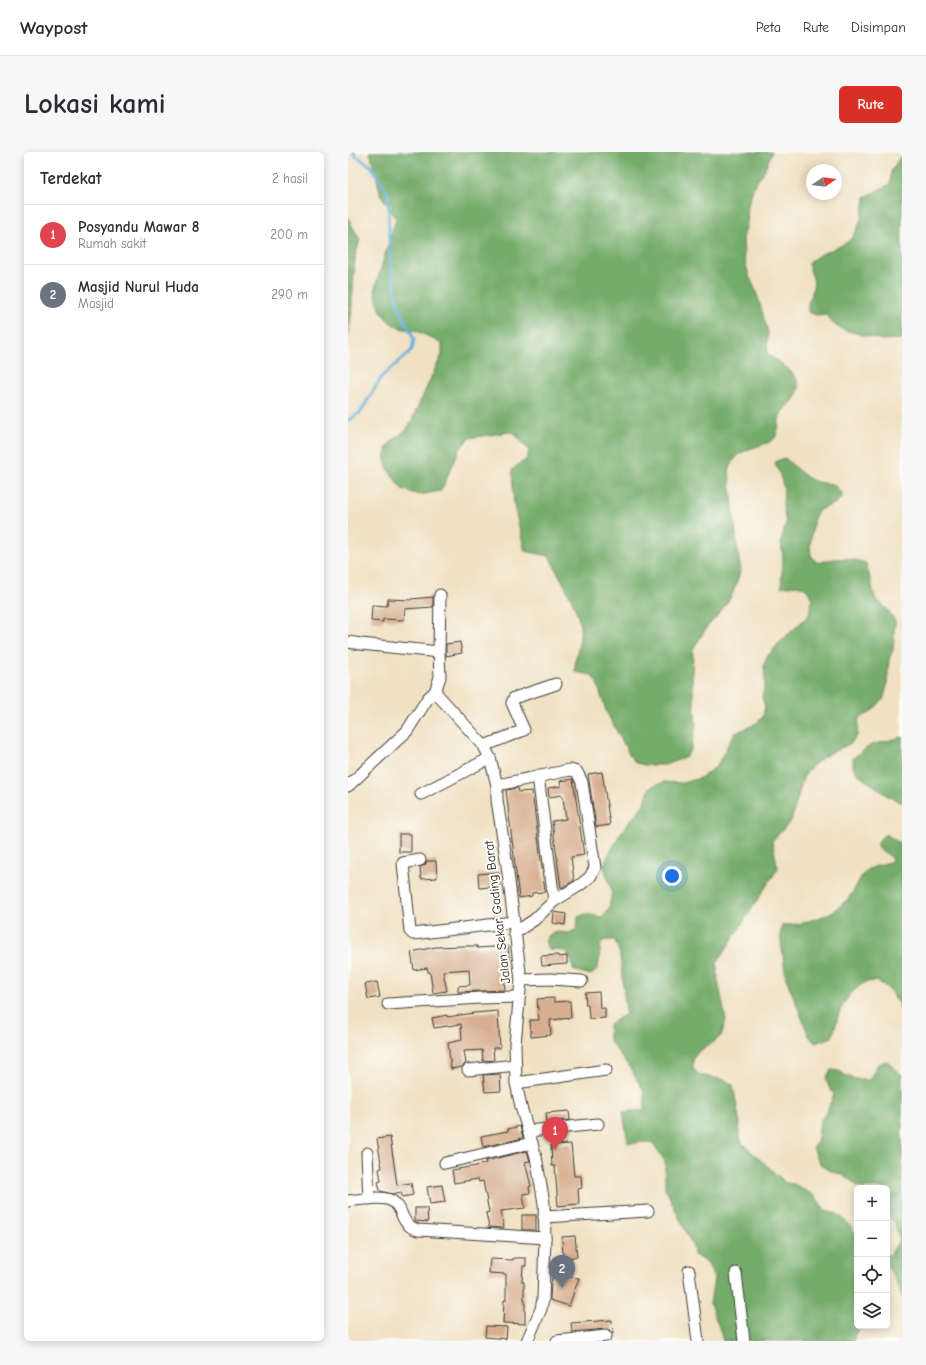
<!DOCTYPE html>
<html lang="id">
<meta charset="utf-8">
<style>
body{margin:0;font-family:"Comic Neue",sans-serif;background:#f7f7f7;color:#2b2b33}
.controls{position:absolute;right:12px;bottom:12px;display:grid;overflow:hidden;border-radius:6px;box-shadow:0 2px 10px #0003}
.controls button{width:36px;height:36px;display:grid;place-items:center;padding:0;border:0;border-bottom:1px solid #e1e1e2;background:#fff;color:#2b2b33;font:20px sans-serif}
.compass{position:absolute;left:458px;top:12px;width:36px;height:36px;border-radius:50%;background:#fff;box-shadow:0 2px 10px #0003;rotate:77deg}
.you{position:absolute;left:324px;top:724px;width:14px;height:14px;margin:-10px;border:3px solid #fff;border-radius:50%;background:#1a73e8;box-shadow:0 0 0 6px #1a73e833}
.badge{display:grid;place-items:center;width:26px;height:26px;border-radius:50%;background:#d93025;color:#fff;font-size:13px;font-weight:700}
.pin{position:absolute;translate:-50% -33px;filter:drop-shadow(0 1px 2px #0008)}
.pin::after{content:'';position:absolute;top:21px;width:14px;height:12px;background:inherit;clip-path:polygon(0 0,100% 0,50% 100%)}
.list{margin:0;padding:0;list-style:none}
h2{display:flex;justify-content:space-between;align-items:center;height:52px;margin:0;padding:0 16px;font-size:17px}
h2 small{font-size:13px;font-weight:400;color:#7c7c81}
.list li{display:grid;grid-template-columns:26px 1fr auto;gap:12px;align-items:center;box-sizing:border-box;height:60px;padding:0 16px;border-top:1px solid #e1e1e2}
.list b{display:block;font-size:15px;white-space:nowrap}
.list p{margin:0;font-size:13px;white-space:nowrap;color:#7c7c81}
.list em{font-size:13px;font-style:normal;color:#7c7c81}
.icon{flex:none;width:22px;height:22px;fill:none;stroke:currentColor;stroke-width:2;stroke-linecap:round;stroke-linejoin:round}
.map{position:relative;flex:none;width:554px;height:1189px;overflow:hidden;border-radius:6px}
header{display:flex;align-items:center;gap:24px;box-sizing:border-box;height:56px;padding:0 20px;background:#fff;border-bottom:1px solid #e1e1e2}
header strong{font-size:19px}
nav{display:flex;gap:22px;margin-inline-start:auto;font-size:14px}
.intro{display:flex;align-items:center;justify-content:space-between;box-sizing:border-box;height:96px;padding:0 24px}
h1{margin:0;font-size:28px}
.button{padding:10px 18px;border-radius:6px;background:#d93025;color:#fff;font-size:14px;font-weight:700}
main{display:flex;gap:24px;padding:0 24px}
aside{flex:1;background:#fff;border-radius:6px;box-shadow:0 2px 10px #0003}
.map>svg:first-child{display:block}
</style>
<header>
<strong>Waypost</strong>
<nav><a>Peta</a><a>Rute</a><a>Disimpan</a></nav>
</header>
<div class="intro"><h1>Lokasi kami</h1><a class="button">Rute</a></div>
<main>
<aside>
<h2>Terdekat<small>2 hasil</small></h2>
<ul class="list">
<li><span class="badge" style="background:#e0444e">1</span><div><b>Posyandu Mawar 8</b><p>Rumah sakit</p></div><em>200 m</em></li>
<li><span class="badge" style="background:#6b7280">2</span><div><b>Masjid Nurul Huda</b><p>Masjid</p></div><em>290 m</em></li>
</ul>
</aside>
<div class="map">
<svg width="554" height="1189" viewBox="0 0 554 1189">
<rect width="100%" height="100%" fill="#fdfcf7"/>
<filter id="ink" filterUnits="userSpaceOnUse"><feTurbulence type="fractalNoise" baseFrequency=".025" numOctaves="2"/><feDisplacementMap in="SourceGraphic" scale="8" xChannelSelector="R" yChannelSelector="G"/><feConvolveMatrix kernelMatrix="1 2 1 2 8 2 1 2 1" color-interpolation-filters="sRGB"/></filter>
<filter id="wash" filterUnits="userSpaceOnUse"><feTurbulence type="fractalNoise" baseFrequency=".012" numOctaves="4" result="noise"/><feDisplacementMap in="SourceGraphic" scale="16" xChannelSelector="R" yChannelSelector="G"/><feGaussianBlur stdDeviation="0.9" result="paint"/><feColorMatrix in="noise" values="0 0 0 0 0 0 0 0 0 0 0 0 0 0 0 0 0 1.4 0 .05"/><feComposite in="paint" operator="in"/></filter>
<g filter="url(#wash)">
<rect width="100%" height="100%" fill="#f0e1c3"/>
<g fill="#74ac6a" stroke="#486443">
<path d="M22,0H424L416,19L406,34L400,53L399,71L395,87L396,105L401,124L408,139L420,180L419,202C433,212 460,225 447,246C443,252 436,256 433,262C429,269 432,279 427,286C425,288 420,291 416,292C399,298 384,301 381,321L391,408L393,418L384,443L372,461L359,475L345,497L344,525L348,572L343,597L338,605L317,613H297L288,611L282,604L258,559L249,531L244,523L227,520C226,508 231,496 232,484C235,460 211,425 201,404L177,399L166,354L164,318L171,312L178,308L181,299L167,282H171L161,280L121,286L111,298L93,339L71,343L62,340L54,337L40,317L37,308L38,297L43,290L58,278L63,270L87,217L94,203V192C86,188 77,182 69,179C63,177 56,178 50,175C35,169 28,152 27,136L48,67L33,43Z"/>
<path d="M554,2V187L534,188L496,178L488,174L478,162L468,163L460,160V151L464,142L466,129L460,112C470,101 483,99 496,92C510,86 516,59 517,45L542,32L543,20Z"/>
<path d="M0,66L12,88L7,105L3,166L0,186Z"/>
<path d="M437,306C445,313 454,323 464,328C479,335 484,325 495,344L488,351L471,358L466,366L462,393L463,403L469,411C490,405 497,405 518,411L527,446L540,458L547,469L545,498L541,507L539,534L535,548L522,561L511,566L509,584L503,591L475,605L461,617L455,626L443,669L424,689L430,716L369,811L370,829L378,868L373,884L366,890L351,899L345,907V916L351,923L377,928L385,933L392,972L391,982L394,991L438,1031L446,1032L467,1044L477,1058C493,1060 499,1071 509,1083V1174H513L506,1184V1189H375L372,1178L362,1152L366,1125L359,1110L346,1103L345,1095L317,1036V1009L304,990L280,991L275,960L296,958L297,949L295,938L282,916L261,888V872L278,862L272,803L267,788H257L253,790L250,817L243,823L225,818L223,807L217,799L201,798L198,788L200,784L209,780L221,781L229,777L230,765L237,762L254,765L261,757L264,739L255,713L272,682L296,652L302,635L316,630L334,631L352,626L368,615L386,582L409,571L415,564L417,555L414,545L417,532L416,513L419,505L431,491L461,463L464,445C455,430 449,433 433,435L435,406L433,389L438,371L435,354L436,337L431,320L427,312L428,309Z"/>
<path d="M554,585V651L540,644L511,623L505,615V606L523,593Z"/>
<path d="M538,682L554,693V859C549,850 543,837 534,832C517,821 498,845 492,859C489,867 487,877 484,885L467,891L461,884L438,826L432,782L434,773L452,772L484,761L500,747L505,740L514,723L520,717L544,709L542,704L530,696C529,689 532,686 538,682Z"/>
<path d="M539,909L554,923V1146L552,1137L539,1113V1102L542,1104L551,1087L547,1071L539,1063V1036H512L497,1024L480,1018L473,1013L465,996L470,987L472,969L478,961L486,943L481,935L478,926L483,918L492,919C500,927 510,928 521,928L530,912Z"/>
</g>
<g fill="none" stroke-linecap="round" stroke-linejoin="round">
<path stroke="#66b1df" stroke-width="3" d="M0,268L12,261L33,226L64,198L66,187L50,154L44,120L41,87L40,41L23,14L8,4L5,0"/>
</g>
<g id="blocks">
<g fill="#d7af90">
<path d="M85,445V455L57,457L56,468L35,467V470L23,469L24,453L39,454L40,447L63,448V447Z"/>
<path d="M112,490L114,501L98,504V492Z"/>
<path d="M254,620L262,673L248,675L240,622Z"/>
<path d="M225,627L236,703L223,705L226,729L213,736L204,669L218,667L215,646L214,643L201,645L200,636L213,634L212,629Z"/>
<path d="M170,636L171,640L184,639L197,740L184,741V744L171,746L158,638Z"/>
<rect x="51" y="682" width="12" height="18"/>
<path d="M79,709H88L89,726L73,727L72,715L77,713Z"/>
<path d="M151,720L152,734L131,736L130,722Z"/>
<path d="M206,760L218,762L217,773L205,771Z"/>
<path d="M114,794H129V796L160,794L161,808H159L160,825H156L157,838L110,840V834L122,833L121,817L95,819L99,839L85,841L82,820H80L79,816L66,818L63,800L88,795Z"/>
<path d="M210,803V805L219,804V812L194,814L193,804Z"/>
<path d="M29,830L32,845L20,847L17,832Z"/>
<path d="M251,840L252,856H257V866L241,867L240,853H238L237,841Z"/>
<path d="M206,846V850L222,849L223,866L202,868L203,883L183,885L182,868H191L189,847Z"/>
<path d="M150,859L152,896H145L146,908L135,909L134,898L116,899L118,911L114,915L103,917L100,891L114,888L113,872L86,876L84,866L99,863V865L126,861Z"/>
<path d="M152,922L153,939L137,940L135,923Z"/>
<path d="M221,959L222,968L199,970L198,961Z"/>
<path d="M172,974L175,986L135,995L133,984L160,979V977Z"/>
<path d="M42,985L49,1033L63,1031L65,1043L54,1045L53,1040L45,1042L32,1039L30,1030L33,1029L31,1017L34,1016L29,987Z"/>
<path d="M223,992L226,1024H233L234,1036L230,1037L231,1052L210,1054L207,1014H204L203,993Z"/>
<path d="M179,999L182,1009L177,1010L183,1034L181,1035L182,1041L175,1042L177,1056L153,1059L156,1076L141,1075L138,1061L141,1060L135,1029L131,1030L130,1027L106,1031L104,1018L128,1014L138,1011L137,1009Z"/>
<path d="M94,1033L97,1050L82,1052L79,1035Z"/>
<path d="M67,1056H79L80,1070L67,1069Z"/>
<rect x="174" y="1063" width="14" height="15"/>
<path d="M227,1084L229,1105L215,1106L214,1085Z"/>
<path d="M165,1106H178V1114H175L174,1130H176V1148H177V1172L155,1171L156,1148H158V1122L141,1121L142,1107L165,1108Z"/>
<path d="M205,1123L231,1126L221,1154L202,1148L203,1131Z"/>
<path d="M264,1168L265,1182L261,1178L258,1177L224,1180L223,1171Z"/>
<path d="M138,1174L159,1175L158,1187L137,1185Z"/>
</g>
</g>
</g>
<g filter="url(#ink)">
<use href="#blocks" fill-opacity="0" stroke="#3c3a35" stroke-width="1"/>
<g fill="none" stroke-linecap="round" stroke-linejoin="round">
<defs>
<g id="minor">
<path d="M0,490L13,492L91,500L92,525L87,540"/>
<path d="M91,500L92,443"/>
<path d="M136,594L176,578L164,551L166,546L208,532"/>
<path d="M190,624L206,749"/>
<path d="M149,633L222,618L229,620L234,630L247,716L242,725L232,733L206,749L186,768L166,781"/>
<path d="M0,634L59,579L80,546L87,540L136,594L142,606L149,633V648L159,713L173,828L167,892L168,931L173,955L188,1005L196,1051L197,1086L195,1147L193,1157L179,1189"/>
<path d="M73,642L142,606"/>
<path d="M72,708L55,711L62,779L65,782L165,770"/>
<path d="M173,828L202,827L234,829"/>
<path d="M40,852L132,846L171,845"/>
<path d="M120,918L168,913"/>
<path d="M168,931L258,918"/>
<path d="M180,979L250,972"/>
<path d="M19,1001L21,1047"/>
<path d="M97,1011L184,991"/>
<path d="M0,1049C10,1048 35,1043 44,1049C57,1056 50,1072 70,1078L197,1086"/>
<path d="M196,1065L300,1059"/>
<path d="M341,1119L350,1189"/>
<path d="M388,1121L396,1189"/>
<path d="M209,1189L258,1184"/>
</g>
</defs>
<use href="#minor" stroke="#3c3a35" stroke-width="13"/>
<use href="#minor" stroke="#fff" stroke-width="11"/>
</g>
</g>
<g text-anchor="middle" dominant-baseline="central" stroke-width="4" stroke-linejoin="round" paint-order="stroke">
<g font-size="13" fill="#1c1c1c" stroke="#fdfcf7">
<text transform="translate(149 760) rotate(-97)">Jalan Sekar Gading Barat</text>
</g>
</g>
</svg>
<div class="controls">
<button>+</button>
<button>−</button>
<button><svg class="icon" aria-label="locate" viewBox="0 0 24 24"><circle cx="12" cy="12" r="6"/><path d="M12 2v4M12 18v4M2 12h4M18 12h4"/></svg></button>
<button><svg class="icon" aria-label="layers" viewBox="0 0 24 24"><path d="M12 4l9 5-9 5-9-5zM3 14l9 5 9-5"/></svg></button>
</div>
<svg class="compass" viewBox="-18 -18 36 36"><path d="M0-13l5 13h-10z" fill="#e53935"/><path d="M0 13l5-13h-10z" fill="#7c7c81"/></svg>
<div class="you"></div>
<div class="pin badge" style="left:207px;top:998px;background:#e0444e">1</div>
<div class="pin badge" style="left:214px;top:1136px;background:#6b7280">2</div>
</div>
</main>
